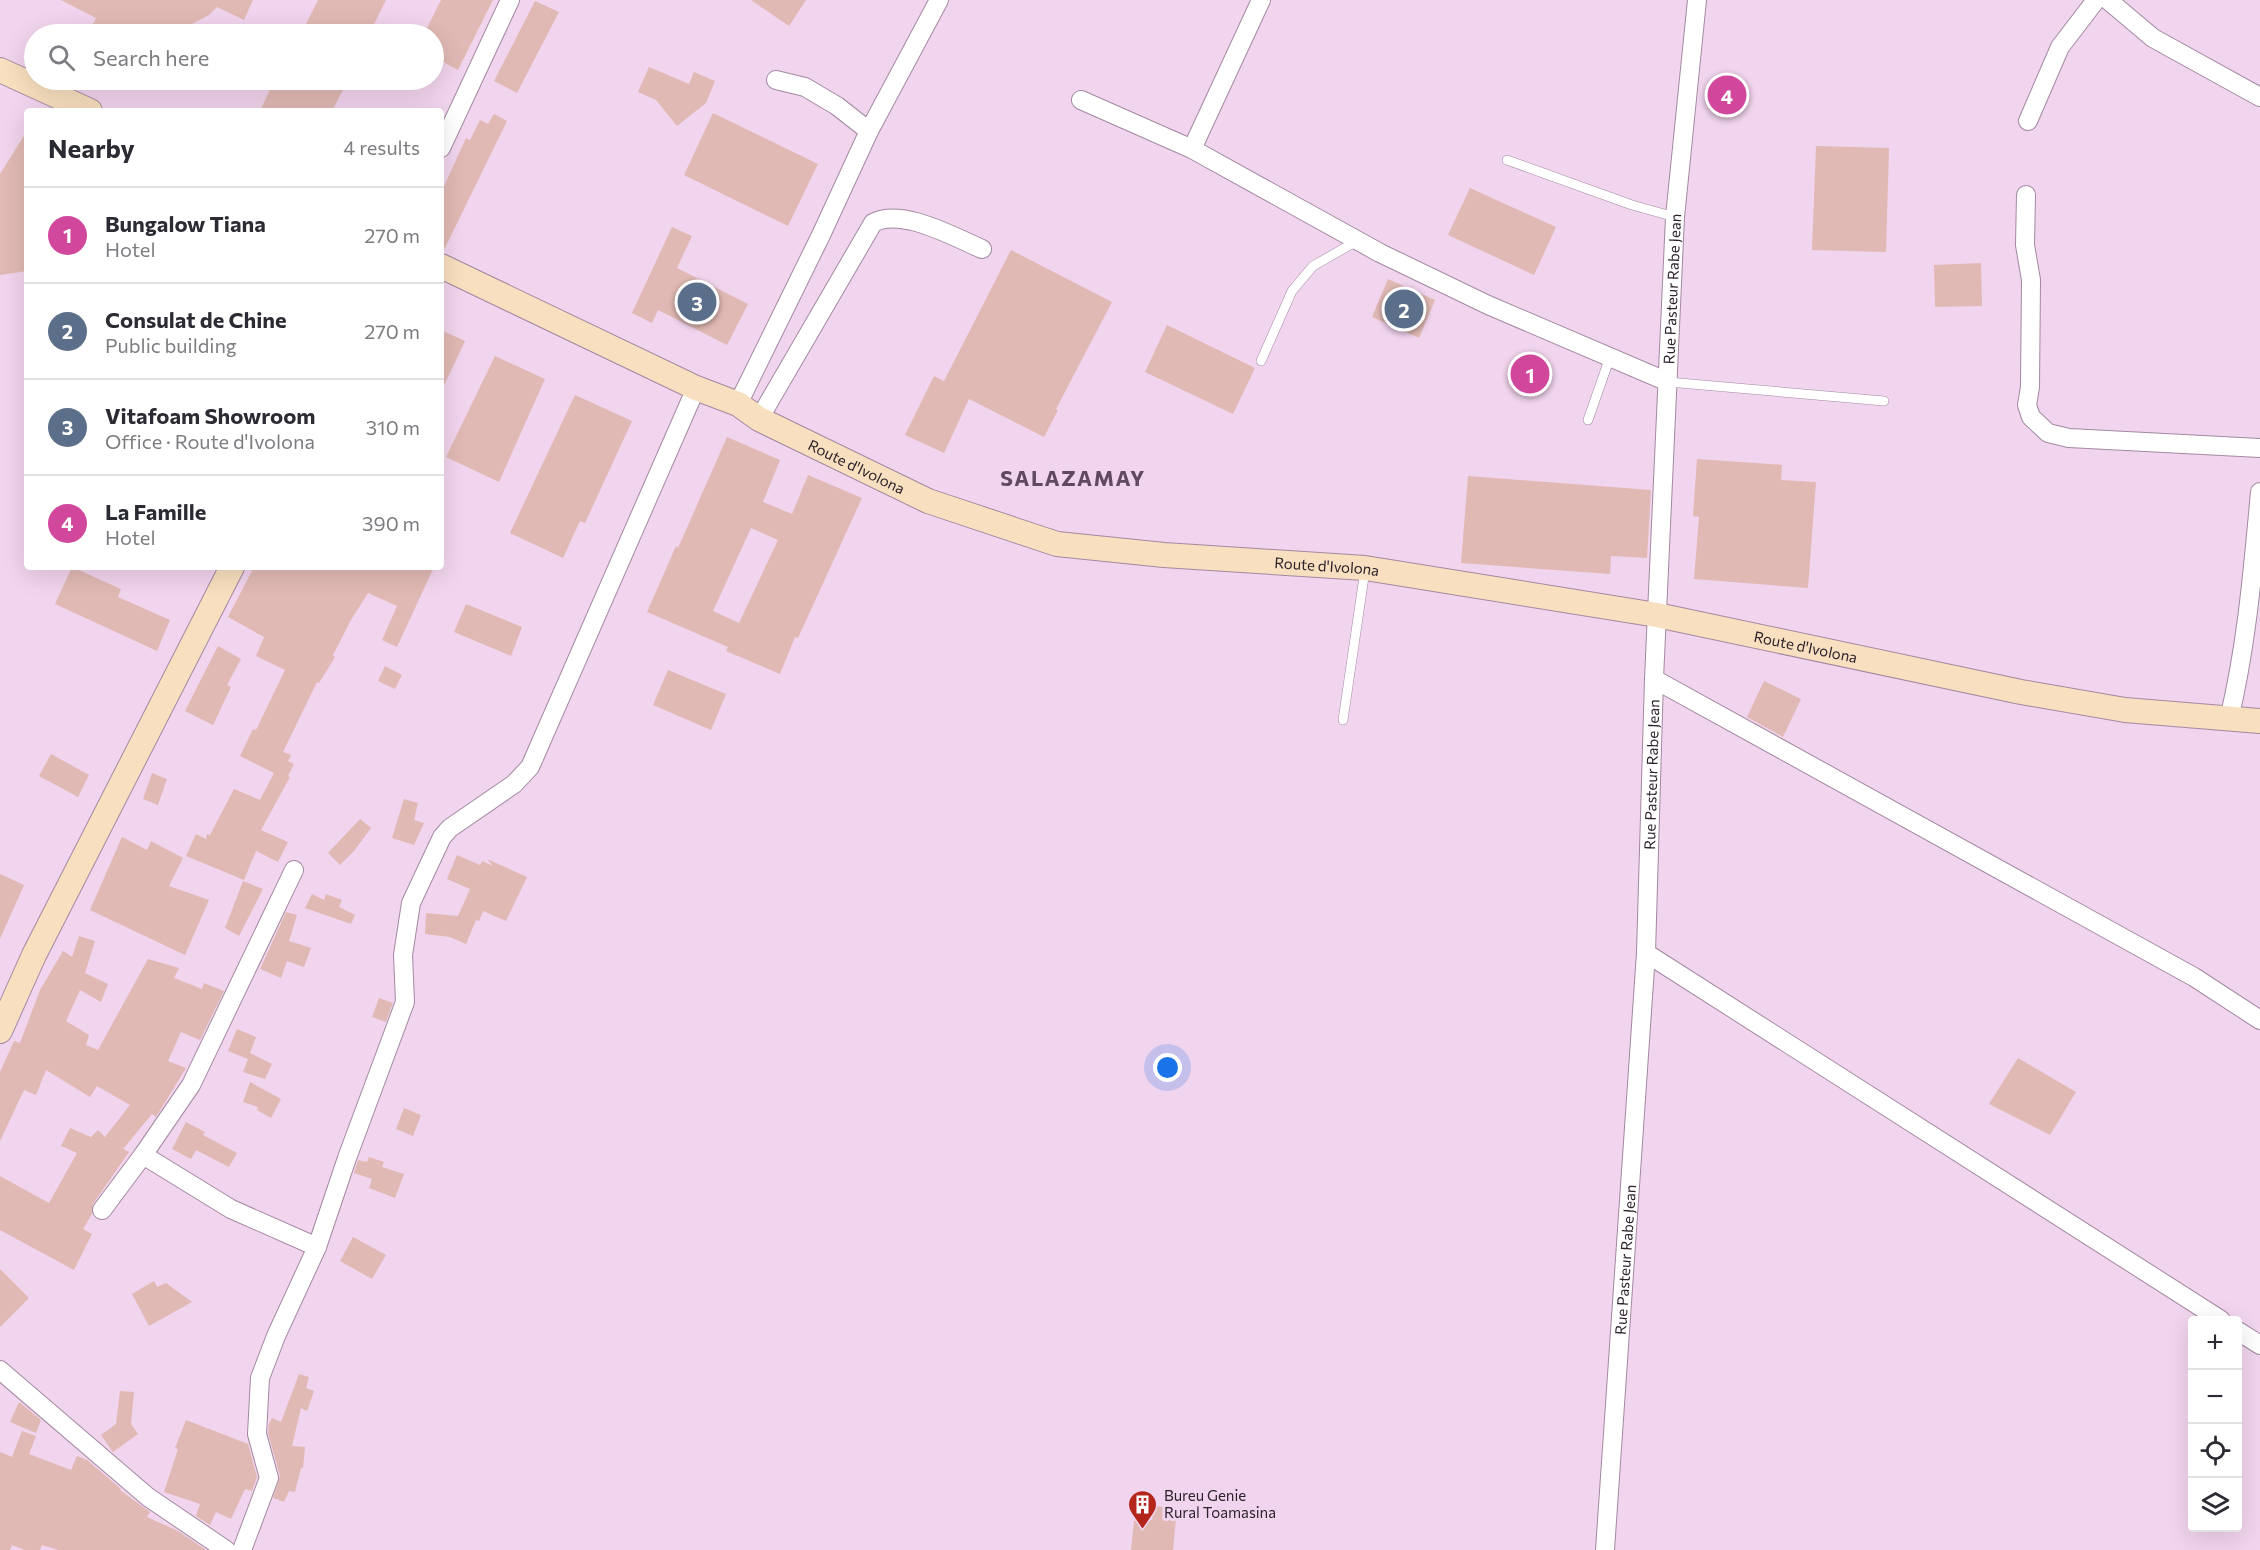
<!DOCTYPE html>
<meta charset="utf-8">
<style>
body{margin:0;font-family:Commissioner,sans-serif;background:#f2f2f3;color:#2b2b33}
.controls{position:absolute;right:18px;bottom:18px;display:grid;overflow:hidden;border-radius:6px;box-shadow:0 6px 24px #0002}
.controls button{width:54px;height:54px;display:grid;place-items:center;padding:0;border:0;border-bottom:2px solid #e1e1e2;background:#fff;color:#2b2b33;font:30px sans-serif}
.you{position:absolute;left:1168px;top:1068px;width:21px;height:21px;margin:-15px;border:4px solid #fff;border-radius:50%;background:#1a73e8;box-shadow:0 0 0 9px #1a73e833}
.badge{display:grid;place-items:center;width:39px;height:39px;border-radius:50%;background:#b45309;color:#fff;font-size:20px;font-weight:700}
.pin{position:absolute;translate:-50% -50%;border:3px solid #fff;box-shadow:0 2px 6px #0006}
.list{margin:0;padding:0;list-style:none}
h2{display:flex;justify-content:space-between;align-items:center;height:78px;margin:0;padding:0 24px;font-size:26px}
h2 small{font-size:20px;font-weight:400;color:#7c7c81}
.list li{display:grid;grid-template-columns:39px 1fr auto;gap:18px;align-items:center;box-sizing:border-box;height:96px;padding:0 24px;border-top:2px solid #e1e1e2}
.list b{display:block;font-size:22px;white-space:nowrap}
.list p{margin:0;font-size:20px;white-space:nowrap;color:#7c7c81}
.list em{font-size:20px;font-style:normal;color:#7c7c81}
.icon{flex:none;width:33px;height:33px;fill:none;stroke:currentColor;stroke-width:2;stroke-linecap:round;stroke-linejoin:round}
.map{position:relative;flex:none;width:2260px;height:1550px;overflow:hidden}
.search{position:absolute;background:#fff;box-shadow:0 6px 24px #0002;left:24px;top:24px;width:420px;height:66px;display:flex;align-items:center;gap:15px;box-sizing:border-box;padding:0 21px;border-radius:33px;color:#7c7c81;font-size:22px}
.panel{position:absolute;background:#fff;box-shadow:0 6px 24px #0002;left:24px;top:108px;width:420px;height:462px;border-radius:6px}
.map>svg:first-child{display:block}
</style>
<div class="map">
<svg width="2260" height="1550" viewBox="0 0 2260 1550">
<rect width="100%" height="100%" fill="#f1d4ed"/>
<g fill="#e1b9b4" fill-rule="evenodd">
<path d="M61,0H253L244,20L217,7L209,15L173,34H88L96,18Z"/>
<path d="M318,0H386L369,34H301Z"/>
<path d="M441,0H493L458,70L434,57V34H424Z"/>
<path d="M751,0H806L789,26Z"/>
<path d="M535,1L559,12L517,93L494,81Z"/>
<path d="M649,67L689,84L694,72L715,81L706,103L677,126L656,100L638,92Z"/>
<path d="M279,80H348L332,111H260L271,87L275,89Z"/>
<path d="M713,113L818,164L788,226L684,175Z"/>
<path d="M494,114L507,121L443,252H441V193L466,138L470,140L480,120L488,124Z"/>
<path d="M27,131V271L0,275V174Z"/>
<path d="M1816,146L1889,148L1886,252L1812,250Z"/>
<path d="M1470,188L1556,227L1534,275L1448,235Z"/>
<path d="M672,227L692,236L677,268L748,304L727,345L658,310L652,323L632,313Z"/>
<path d="M1011,250L1112,302L1056,409L1058,410L1044,437L969,399L944,453L905,435L934,376L944,381Z"/>
<path d="M1981,263L1982,306L1935,307L1934,265Z"/>
<path d="M1388,279L1435,300L1419,338L1372,317Z"/>
<path d="M1167,325L1255,368L1233,414L1145,372Z"/>
<path d="M441,330L465,341L441,392Z"/>
<path d="M495,356L545,379L499,482L446,457Z"/>
<path d="M575,395L632,421L585,523L580,521L563,558L510,533Z"/>
<path d="M727,437L780,460L763,502L792,514L808,475L862,498L798,638L795,637L780,674L726,651L728,647L647,612L676,546L678,548ZM751,528L778,540L739,623L713,611Z"/>
<path d="M1697,459L1782,465L1781,480L1816,482L1808,588L1694,579L1699,517L1693,516Z"/>
<path d="M1468,476L1651,490L1647,558L1611,556L1610,574L1461,563Z"/>
<path d="M72,567L121,589L118,597L170,620L157,651L55,604Z"/>
<path d="M254,567H434L397,647L382,640L397,606L368,593L351,620L333,655L335,657L319,683L317,682L283,752L291,755L288,761L294,764L288,776L290,777L261,830L288,842L278,862L256,851L244,880L186,856L196,834L206,839L207,834L210,835L234,789L260,800L274,773L240,756L253,729L256,730L285,670L256,656L264,637L228,617Z"/>
<path d="M466,604L522,627L511,656L454,632Z"/>
<path d="M218,646L241,659L227,685L231,687L213,725L185,711Z"/>
<path d="M385,666L402,675L395,689L378,681Z"/>
<path d="M668,670L726,694L711,730L653,705Z"/>
<path d="M1764,681L1801,699L1783,737L1747,717Z"/>
<path d="M51,754L89,775L78,797L39,776Z"/>
<path d="M152,773L167,779L158,805L143,799Z"/>
<path d="M404,799L418,803L414,820L424,823L414,845L392,838Z"/>
<path d="M360,819L371,828L354,851L340,865L328,853Z"/>
<path d="M122,837L147,850L151,841L183,858L169,886L209,900L185,955L90,910Z"/>
<path d="M457,855L480,865L482,861L493,866L487,859L527,877L506,921L483,911L479,921L476,920L466,944L450,937L425,934L426,913L458,916L470,889L447,879Z"/>
<path d="M0,874L24,885L0,939Z"/>
<path d="M243,881L263,889L239,936L225,928Z"/>
<path d="M312,894L324,900L326,894L342,900L339,907L355,915L351,924L305,908Z"/>
<path d="M286,912L297,915L289,941L311,948L304,967L287,961L281,978L260,969Z"/>
<path d="M79,936L95,941L85,973L108,984L101,1002L80,990L66,1021L89,1035L86,1045L98,1050L148,959L179,968L174,978L202,989L204,983L224,991L200,1040L181,1032L168,1061L186,1068L156,1117L152,1114L123,1149L129,1152L93,1204L92,1214L83,1229L92,1234L74,1270L0,1230V1176L49,1203L77,1153L61,1146L70,1128L91,1137L98,1130L105,1137L130,1105L97,1086L90,1097L46,1070L36,1095L24,1090L0,1141V1072L14,1041L20,1043L40,990L63,951L72,957Z"/>
<path d="M379,998L393,1003L386,1022L372,1017Z"/>
<path d="M237,1029L256,1037L250,1053L272,1064L265,1079L243,1072L248,1059L228,1051Z"/>
<path d="M2018,1058L2076,1092L2050,1135L1989,1104Z"/>
<path d="M250,1082L281,1099L271,1118L257,1110L258,1107L243,1102Z"/>
<path d="M404,1108L421,1115L413,1136L396,1129Z"/>
<path d="M186,1122L205,1132L203,1135L237,1153L229,1167L196,1150L191,1159L172,1149Z"/>
<path d="M369,1157L384,1162L382,1167L404,1174L395,1198L369,1188L372,1179L354,1173L358,1160L367,1162Z"/>
<path d="M353,1237L386,1255L372,1279L340,1261Z"/>
<path d="M0,1269L29,1298L0,1327Z"/>
<path d="M154,1281L157,1287L166,1283L192,1302L149,1326L132,1294Z"/>
<path d="M299,1374L309,1377L306,1388L314,1391L307,1411L301,1408L292,1446L305,1447L303,1468H301L295,1492L289,1491L284,1502L273,1498L280,1476L268,1433L269,1424L272,1418L281,1422Z"/>
<path d="M120,1391L134,1392L131,1424L138,1434L113,1452L101,1435L116,1424Z"/>
<path d="M19,1402L41,1420L36,1433L10,1422Z"/>
<path d="M186,1420L248,1444L257,1477L252,1491L245,1489L231,1519L216,1512L210,1525L196,1516L200,1504L164,1492L178,1449L175,1448Z"/>
<path d="M22,1431L36,1436L29,1454L71,1470L77,1456L87,1460L121,1489L120,1490L150,1512L147,1517L178,1531L206,1550H59L42,1545L40,1550H25L12,1545L10,1550H0V1452L12,1457Z"/>
<path d="M1154,1506L1177,1508L1173,1550H1131L1134,1521L1152,1520Z"/>
</g>
<g fill="none" stroke-linecap="round" stroke-linejoin="round">
<defs>
<g id="lane">
<path d="M1507,160L1632,205L1675,217"/>
<path d="M1261,361L1292,291L1313,266L1357,241"/>
<path d="M1668,382L1884,401"/>
<path d="M1588,420L1610,357"/>
<path d="M1343,720L1365,570"/>
</g>
<g id="street">
<path d="M2108,0L2153,38L2260,97"/>
<path d="M1081,100L1192,149L1380,253L1488,305L1668,382"/>
<path d="M2028,121L2060,47L2096,0"/>
<path d="M869,131L939,0"/>
<path d="M441,148L510,0"/>
<path d="M1192,149L1261,0"/>
<path d="M2026,195L2025,245L2031,280L2030,387L2027,405L2031,417L2048,433L2069,438L2260,448"/>
<path d="M738,404L821,235L869,131L837,106L805,87L776,80"/>
<path d="M759,419L873,223C901,207 954,237 982,249"/>
<path d="M1654,679L2194,977L2260,1020"/>
<path d="M2229,719C2247,644 2253,568 2260,492"/>
<path d="M1646,953L2221,1320"/>
<path d="M143,1155L191,1085L294,870"/>
<path d="M102,1210L143,1155L231,1209L317,1247"/>
<path d="M2238,1331L2260,1345"/>
<path d="M0,1370L148,1497L226,1550"/>
<path d="M242,1550L269,1478L257,1434L260,1378L276,1336L317,1247L347,1158L405,1002L403,955L411,903L442,837L450,828L514,784L530,767L696,388"/>
<path id="s1" d="M1605,1550L1646,953L1654,679L1675,217L1697,0"/>
</g>
<g id="secondary">
<path d="M0,70L90,111"/>
<path id="s2" d="M441,266L696,388L738,404L759,419L928,501L1057,544L1164,555L1365,568L1657,615L2021,692L2125,710L2260,721"/>
<path d="M0,1031L34,955L232,567"/>
</g>
</defs>
<use href="#lane" stroke="#a389a0" stroke-width="10"/>
<use href="#street" stroke="#a389a0" stroke-width="20"/>
<use href="#secondary" stroke="#a389a0" stroke-width="26"/>
<use href="#lane" stroke="#fff" stroke-width="9"/>
<use href="#street" stroke="#fff" stroke-width="18"/>
<use href="#secondary" stroke="#f8dfbf" stroke-width="24"/>
</g>
<defs>
<symbol id="building-pin" viewBox="-11 -11 22 30"><path d="M0 17L-7.5 6A9.5 9.5 0 1 1 7.5 6Z" fill="#b4261b" stroke="#f1d4ed"/><path d="M-4-6H4V6H1V3H-1V6H-4ZM-2.5-4.3h1.7v1.8h-1.7ZM.8-4.3h1.7v1.8H.8ZM-2.5-1h1.7V.8h-1.7ZM.8-1h1.7V.8H.8Z" fill="#fff"/></symbol>
</defs>
<g fill-rule="evenodd">
<use href="#building-pin" x="1126" y="1488" width="33" height="45"/>
</g>
<g text-anchor="middle" dominant-baseline="central" stroke-width="6" stroke-linejoin="round" paint-order="stroke">
<g font-size="15" fill="#2d222c" stroke="#f1d4ed">
<text stroke="none"><textPath href="#s1" startOffset="1263">Rue Pasteur Rabe Jean</textPath></text>
<text stroke="none"><textPath href="#s2" startOffset="462">Route d'Ivolona</textPath></text>
<text stroke="none"><textPath href="#s2" startOffset="948">Route d'Ivolona</textPath></text>
<text stroke="none"><textPath href="#s2" startOffset="1434">Route d'Ivolona</textPath></text>
<text stroke="none"><textPath href="#s1" startOffset="777">Rue Pasteur Rabe Jean</textPath></text>
<text stroke="none"><textPath href="#s1" startOffset="291">Rue Pasteur Rabe Jean</textPath></text>
</g>
<g font-size="15" fill="#2d222c" stroke="#f1d4ed" text-anchor="start">
<text x="1164" y="1495">Bureu Genie<tspan x="1164" dy="17">Rural Toamasina</tspan></text>
</g>
<g font-size="21" font-weight="bold" letter-spacing="1.5" fill="#61495f" stroke="#f1d4ed">
<text x="1073" y="477">SALAZAMAY</text>
</g>
</g>
</svg>
<div class="controls">
<button>+</button>
<button>−</button>
<button><svg class="icon" aria-label="locate" viewBox="0 0 24 24"><circle cx="12" cy="12" r="6"/><path d="M12 2v4M12 18v4M2 12h4M18 12h4"/></svg></button>
<button><svg class="icon" aria-label="layers" viewBox="0 0 24 24"><path d="M12 4l9 5-9 5-9-5zM3 14l9 5 9-5"/></svg></button>
</div>
<div class="you"></div>
<div class="pin badge" style="left:1530px;top:374px;background:#d1479c">1</div>
<div class="pin badge" style="left:1404px;top:309px;background:#5c6f8a">2</div>
<div class="pin badge" style="left:697px;top:302px;background:#5c6f8a">3</div>
<div class="pin badge" style="left:1727px;top:95px;background:#d1479c">4</div>
<div class="search"><svg class="icon" aria-label="search" viewBox="0 0 24 24"><circle cx="10" cy="10" r="6"/><path d="M15 15l6 6"/></svg>Search here</div>
<section class="panel">
<h2>Nearby<small>4 results</small></h2>
<ul class="list">
<li><span class="badge" style="background:#d1479c">1</span><div><b>Bungalow Tiana</b><p>Hotel</p></div><em>270 m</em></li>
<li><span class="badge" style="background:#5c6f8a">2</span><div><b>Consulat de Chine</b><p>Public building</p></div><em>270 m</em></li>
<li><span class="badge" style="background:#5c6f8a">3</span><div><b>Vitafoam Showroom</b><p>Office · Route d'Ivolona</p></div><em>310 m</em></li>
<li><span class="badge" style="background:#d1479c">4</span><div><b>La Famille</b><p>Hotel</p></div><em>390 m</em></li>
</ul>
</section>
</div>
